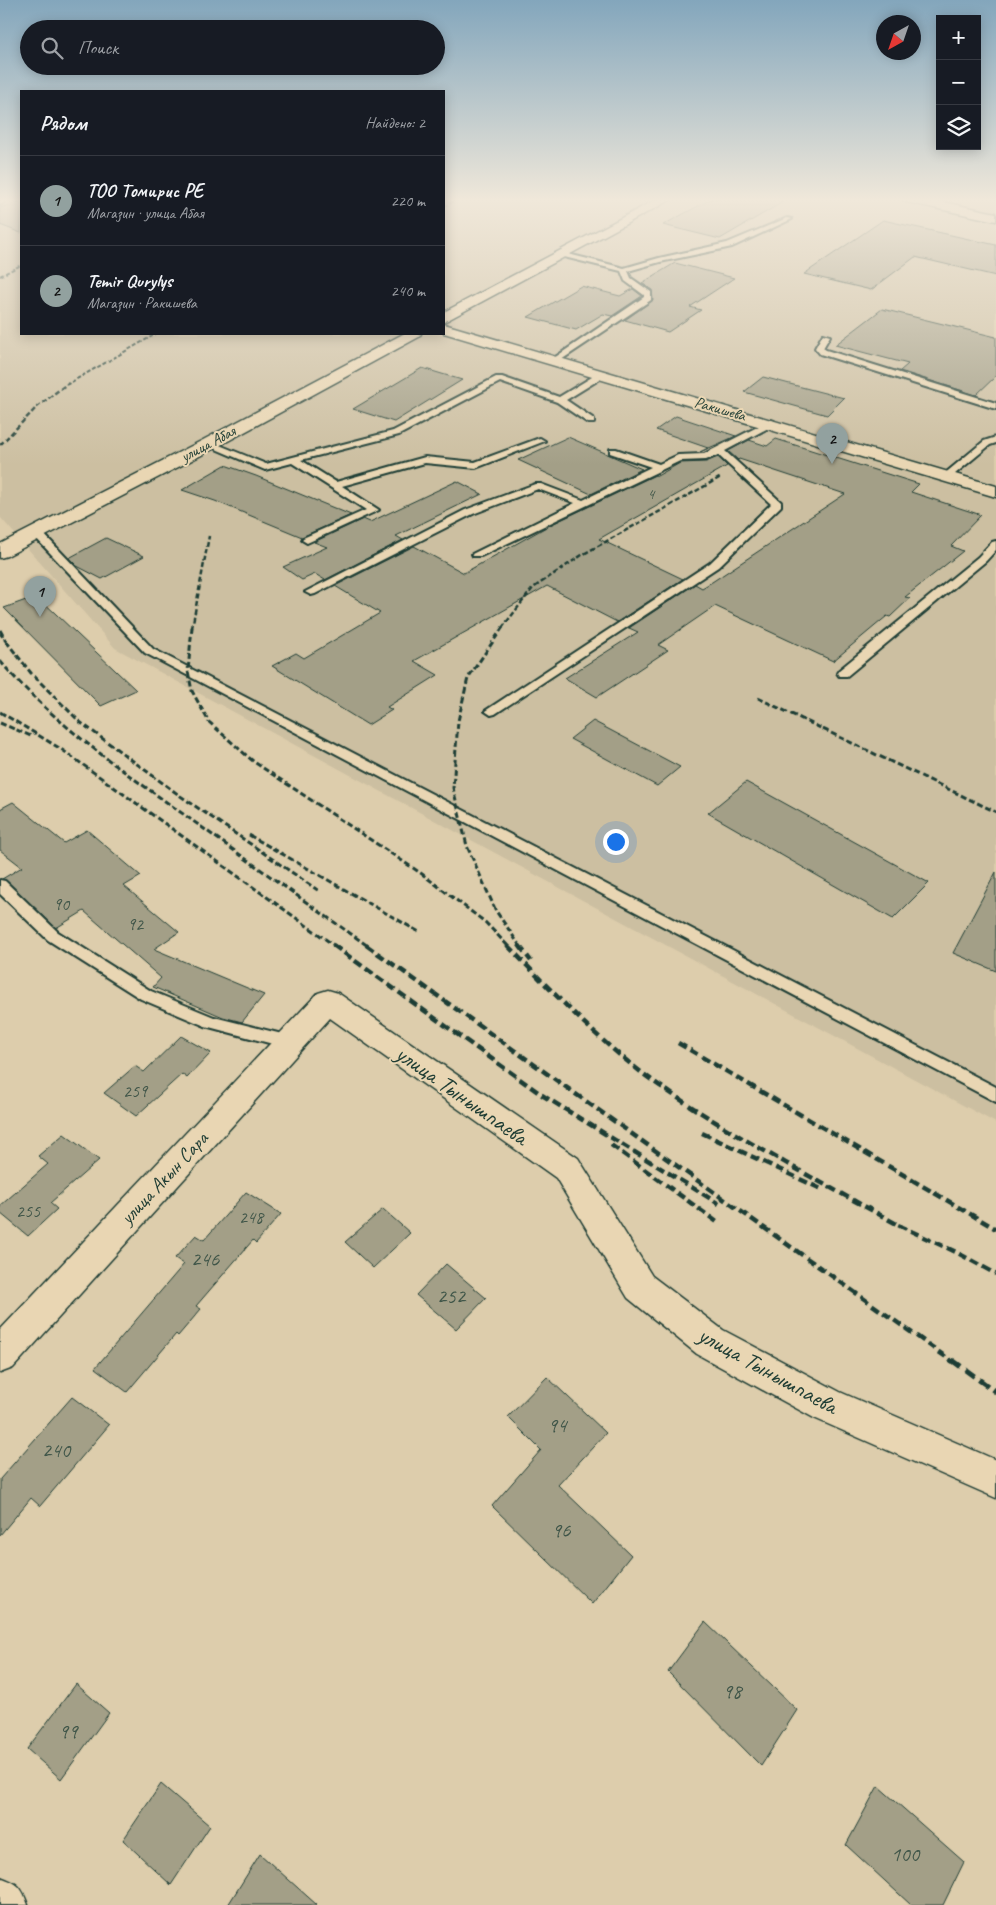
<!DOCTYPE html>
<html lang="ru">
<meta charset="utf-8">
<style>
body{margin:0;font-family:Caveat,sans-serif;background:#20242c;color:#f1f3f6}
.controls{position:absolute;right:15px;top:15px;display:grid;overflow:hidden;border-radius:0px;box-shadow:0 2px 12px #0003}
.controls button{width:45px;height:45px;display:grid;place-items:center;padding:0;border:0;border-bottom:1px solid #363941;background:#171b24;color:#f1f3f6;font:25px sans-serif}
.compass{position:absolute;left:876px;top:15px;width:45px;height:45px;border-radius:50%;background:#171b24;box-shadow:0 2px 12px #0003;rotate:220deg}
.you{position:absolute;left:615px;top:841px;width:18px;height:18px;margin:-12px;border:4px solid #fff;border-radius:50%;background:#1a73e8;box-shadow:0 0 0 8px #1a73e833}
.badge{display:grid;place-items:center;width:32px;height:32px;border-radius:50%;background:#92a19f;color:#111;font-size:16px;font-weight:700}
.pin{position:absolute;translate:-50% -41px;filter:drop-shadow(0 1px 2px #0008)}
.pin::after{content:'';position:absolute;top:26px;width:18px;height:15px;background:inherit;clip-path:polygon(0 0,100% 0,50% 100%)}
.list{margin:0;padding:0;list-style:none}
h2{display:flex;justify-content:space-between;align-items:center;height:65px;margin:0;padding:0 20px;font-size:21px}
h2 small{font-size:16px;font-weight:400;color:#9ea1a6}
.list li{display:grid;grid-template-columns:32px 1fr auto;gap:15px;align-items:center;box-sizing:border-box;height:90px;padding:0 20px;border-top:1px solid #363941}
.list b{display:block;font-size:19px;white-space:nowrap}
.list p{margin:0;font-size:16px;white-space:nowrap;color:#9ea1a6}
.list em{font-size:16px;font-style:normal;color:#9ea1a6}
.icon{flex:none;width:28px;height:28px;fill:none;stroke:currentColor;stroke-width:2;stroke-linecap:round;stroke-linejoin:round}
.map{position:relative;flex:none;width:996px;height:1905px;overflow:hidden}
.search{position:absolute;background:#171b24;box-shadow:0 2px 12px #0003;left:20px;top:20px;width:425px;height:55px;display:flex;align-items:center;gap:12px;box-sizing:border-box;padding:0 18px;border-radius:28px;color:#9ea1a6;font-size:19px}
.panel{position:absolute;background:#171b24;box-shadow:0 2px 12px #0003;left:20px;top:90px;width:425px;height:245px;border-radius:0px}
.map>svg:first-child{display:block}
</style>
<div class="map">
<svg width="996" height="1905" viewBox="0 0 996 1905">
<rect width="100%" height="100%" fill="#ddcdac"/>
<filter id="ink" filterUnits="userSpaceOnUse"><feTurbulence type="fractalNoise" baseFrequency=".02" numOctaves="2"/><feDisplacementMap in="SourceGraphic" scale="10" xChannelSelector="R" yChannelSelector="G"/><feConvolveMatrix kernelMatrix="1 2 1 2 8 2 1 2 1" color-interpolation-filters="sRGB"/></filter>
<g filter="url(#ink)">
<path fill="#ccbfa1" d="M0,198H21V334H444V198H996V1123L115,648L0,517Z"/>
<g fill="#a39f87" stroke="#1f3d34">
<path d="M713,198H790L720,239L663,225Z"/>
<path d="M21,201V233L0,225V208Z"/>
<path d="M883,220L996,245V276L915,257L871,290L804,274Z"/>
<path d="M675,263L734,278L690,307L701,310L668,332L625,320L653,300L652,290L642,283Z"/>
<path d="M581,286L620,296L633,289L642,296L612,316L603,314L576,330L528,317Z"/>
<path d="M882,309L996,337V376L976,395L900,371L908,364L835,345Z"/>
<path d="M422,368L462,380L394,422L353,409Z"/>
<path d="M763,377L809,389L844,398L827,415L744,392Z"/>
<path d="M676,416L736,436L700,452L708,448L656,430Z"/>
<path d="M568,437L642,469L591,494L518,460Z"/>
<path d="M776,439L919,484L911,492L981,515L951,546L963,551L905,597L910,598L890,617L887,616L833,661L715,606L658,645L668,650L597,697L565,678L638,632L629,628L695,584L702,588L712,582L845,494L739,459L738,460L728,451L749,440L767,446Z"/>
<path d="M718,457L727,466L599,539L683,579L617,622L547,586L414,661L438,675L387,707L392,710L368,725L272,666L296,653L304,658L380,613L335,586L414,546L464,573L548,526L655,475L657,476L680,463L706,462Z"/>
<path d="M225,465L256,476L351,515L302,537L215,501L182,490Z"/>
<path d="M457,481L482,494L396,536L403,540L325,580L315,574L302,580L283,567L327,547L314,542L363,519L370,522Z"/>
<path d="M106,538L144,556L102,579L77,566L69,558Z"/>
<path d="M37,596L136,690L101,706L4,608Z"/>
<path d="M593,721L680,767L657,786L570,739Z"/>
<path d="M746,782L929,883L893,919L708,813Z"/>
<path d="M13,802L64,843L87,830L141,876L124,886L179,932L154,949L264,995L242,1022L223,1017L153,987L161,978L84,911L56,928L6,880L2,879L22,867L0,850V809Z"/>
<path d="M996,872V971L953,953Z"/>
<path d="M181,1036L211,1053L187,1078L182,1074L136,1116L104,1093L135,1066L144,1072Z"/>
<path d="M64,1134L99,1160L50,1203L57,1209L28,1236L0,1213V1206L48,1164L38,1156Z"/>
<path d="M246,1192L281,1214L256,1243L253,1240L196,1306L201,1309L178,1336L176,1334L127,1392L95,1368L184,1264L175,1258L196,1235L204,1240Z"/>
<path d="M383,1209L410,1233L373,1268L345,1242Z"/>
<path d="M446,1264L486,1298L456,1329L416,1295Z"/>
<path d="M547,1377L606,1433L558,1485L631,1555L592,1604L492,1506L541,1450L508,1417Z"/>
<path d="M72,1397L109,1425L40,1506L31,1498L0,1535V1479Z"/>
<path d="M705,1622L797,1710L761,1766L668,1672Z"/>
<path d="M76,1684L109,1713L61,1779L27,1749Z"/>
<path d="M161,1784L210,1826L171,1885L123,1840Z"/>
<path d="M878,1786L964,1862L943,1905H911L846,1845Z"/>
<path d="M260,1854L317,1905H228Z"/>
</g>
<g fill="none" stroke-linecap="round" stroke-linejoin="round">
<defs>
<g id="lane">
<path d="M3,198H11L0,205V200Z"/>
<path d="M787,218L792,219L732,247L660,262L628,271L631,278L651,292V300L558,362L551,360L644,297V295L625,281L621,271L560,256V252L624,268L659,258L727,243Z"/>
<path d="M823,334L830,336L823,348L826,350L996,403V409L820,354L815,348Z"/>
<path d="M602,371L606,374L605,376L566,400L594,419V423H588L557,402L500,382L399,435L301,460L336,482L425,457L475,462L537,439L540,438L545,441L476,468L425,463L342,486L379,510L307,543L302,540L303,538L366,510L292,463L265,470L204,444L209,441L212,442L266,464L393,431L496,377H502L559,397Z"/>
<path d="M771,420L774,421V425L725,451L781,502V506L718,567L495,714L491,715L485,711L710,563L771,504L718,455L706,460L680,461L481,556H473L472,554L575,503L538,489L473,514L315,594L311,595L305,592L465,510L535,484H541L583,500L651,467L610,453V449H616L659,464L678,455L704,454Z"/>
<path d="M996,437V443L990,445L949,479H943V475L984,441Z"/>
<path d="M37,530L41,531L153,649L996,1087V1102L145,653L33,535L32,533L33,531Z"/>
<path d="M996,541V550L986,561L847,676H839L837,673L839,670L978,557L992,542Z"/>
<path d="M0,880L5,881L58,932L151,991L214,1017L294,1037L296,1042L294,1047L288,1048L205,1026L141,999L48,940L0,894Z"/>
</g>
<g id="street">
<path d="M328,990L338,993L578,1158L652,1276L723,1330L840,1392L996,1460V1498L814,1418L697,1354L628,1298L556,1178L330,1018L13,1368L0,1373V1330L318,993Z"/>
<path d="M0,1877C19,1884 21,1886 28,1905H0Z"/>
</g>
<g id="secondary">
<path d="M659,198H674L444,322V312Z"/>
<path d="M900,198H924L996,213V221L906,202Z"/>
<path d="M444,324L996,486V497L444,333Z"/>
<path d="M403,334H421L419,337L215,448L7,556L0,558V544L203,440Z"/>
</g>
</defs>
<use href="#lane" stroke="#1f3d34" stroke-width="4"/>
<use href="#street" stroke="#1f3d34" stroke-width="3"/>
<use href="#secondary" stroke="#1f3d34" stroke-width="3"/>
<use href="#lane" fill="#e9d6b3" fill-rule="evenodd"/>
<use href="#street" fill="#e9d6b3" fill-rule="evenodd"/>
<use href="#secondary" fill="#e9d6b3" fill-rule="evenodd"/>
<g stroke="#1f3d34" stroke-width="2" stroke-dasharray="4 2" stroke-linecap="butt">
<path d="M444,206L461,198"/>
<path d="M0,276L21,265"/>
<path d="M66,385L156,334"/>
</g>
<g stroke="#1f3d34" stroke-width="2.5" stroke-dasharray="5 2.5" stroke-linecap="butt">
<path d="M0,445L37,407L68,383"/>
<path d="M192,628L209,536"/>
<path d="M502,628L533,588L582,555L721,477"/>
</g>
<g stroke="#1f3d34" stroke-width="3" stroke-dasharray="6 3" stroke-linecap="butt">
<path d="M192,627L188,671L192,691L209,722L254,762L422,874L485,922L508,946"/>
<path d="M503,627L468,678L458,721L453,788L467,846L496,911L520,946"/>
<path d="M0,630L6,641L0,633"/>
<path d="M6,641L31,673L80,722L179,795L319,891"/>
<path d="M0,661C53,723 120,769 186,816C246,859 307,903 368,946"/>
<path d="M758,698L996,812"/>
<path d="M0,712L61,749L335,946"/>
<path d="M0,723L31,736"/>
<path d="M249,835L421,933"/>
</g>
<g stroke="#1f3d34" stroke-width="4.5" stroke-dasharray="9 4.5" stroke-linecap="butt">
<path d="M333,945L542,1095L719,1204"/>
<path d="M366,945L953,1362"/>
<path d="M507,945C557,996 606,1050 666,1090C741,1141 823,1183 902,1227"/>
<path d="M519,945L531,961"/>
<path d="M678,1043L996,1229"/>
<path d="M702,1133L821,1189"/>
<path d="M611,1145L717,1222"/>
<path d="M898,1225L956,1252L996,1274"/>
</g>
<path stroke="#1f3d34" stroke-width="5.5" stroke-dasharray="11 5.5" stroke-linecap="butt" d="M952,1360L996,1392"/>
</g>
</g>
<linearGradient id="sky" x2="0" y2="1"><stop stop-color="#83a6bc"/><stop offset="0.43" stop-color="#f0e8da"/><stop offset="1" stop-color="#f0e8da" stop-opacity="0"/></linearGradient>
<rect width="996" height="465" fill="url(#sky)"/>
<g text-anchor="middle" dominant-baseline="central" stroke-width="4" stroke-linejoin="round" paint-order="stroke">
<g font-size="15" fill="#405649">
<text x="651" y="494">4</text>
</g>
<g font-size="16" fill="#1f3d34" stroke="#e9d6b3">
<text transform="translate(720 409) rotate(16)">Ракишева</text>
<text transform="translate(208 444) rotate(-28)">улица Абая</text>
</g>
<g font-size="18" fill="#405649">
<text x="61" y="904">90</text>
<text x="135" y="924">92</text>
<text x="135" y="1091">259</text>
<text x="28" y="1211">255</text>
<text x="251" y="1217">248</text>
</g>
<g font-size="20" fill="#1f3d34" stroke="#e9d6b3">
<text transform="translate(164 1178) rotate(-47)">улица Акын Сара</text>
</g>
<g font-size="21" fill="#405649">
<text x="205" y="1259">246</text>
<text x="451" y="1296">252</text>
<text x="557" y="1425">94</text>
<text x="56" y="1450">240</text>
<text x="561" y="1530">96</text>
<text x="732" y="1691">98</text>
<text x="68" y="1731">99</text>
<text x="905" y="1854">100</text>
</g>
<g font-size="24" fill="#1f3d34" stroke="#e9d6b3">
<text transform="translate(462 1095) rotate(35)">улица Тынышпаева</text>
<text transform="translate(768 1370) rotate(29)">улица Тынышпаева</text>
</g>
</g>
</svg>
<div class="controls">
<button>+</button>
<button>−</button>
<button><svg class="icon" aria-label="layers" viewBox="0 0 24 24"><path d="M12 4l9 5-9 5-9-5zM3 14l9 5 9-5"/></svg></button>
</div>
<svg class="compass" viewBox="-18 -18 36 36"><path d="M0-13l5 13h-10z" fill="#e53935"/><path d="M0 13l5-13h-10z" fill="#9ea1a6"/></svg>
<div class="you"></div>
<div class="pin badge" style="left:40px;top:617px">1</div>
<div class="pin badge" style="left:832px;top:464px">2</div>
<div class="search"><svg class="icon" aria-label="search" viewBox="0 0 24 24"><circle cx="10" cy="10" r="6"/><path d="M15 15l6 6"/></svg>Поиск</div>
<section class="panel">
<h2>Рядом<small>Найдено: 2</small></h2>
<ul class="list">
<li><span class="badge">1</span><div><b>ТОО Томирис РЕ</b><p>Магазин · улица Абая</p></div><em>220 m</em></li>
<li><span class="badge">2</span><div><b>Temir Qurylys</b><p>Магазин · Ракишева</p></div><em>240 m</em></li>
</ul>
</section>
</div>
